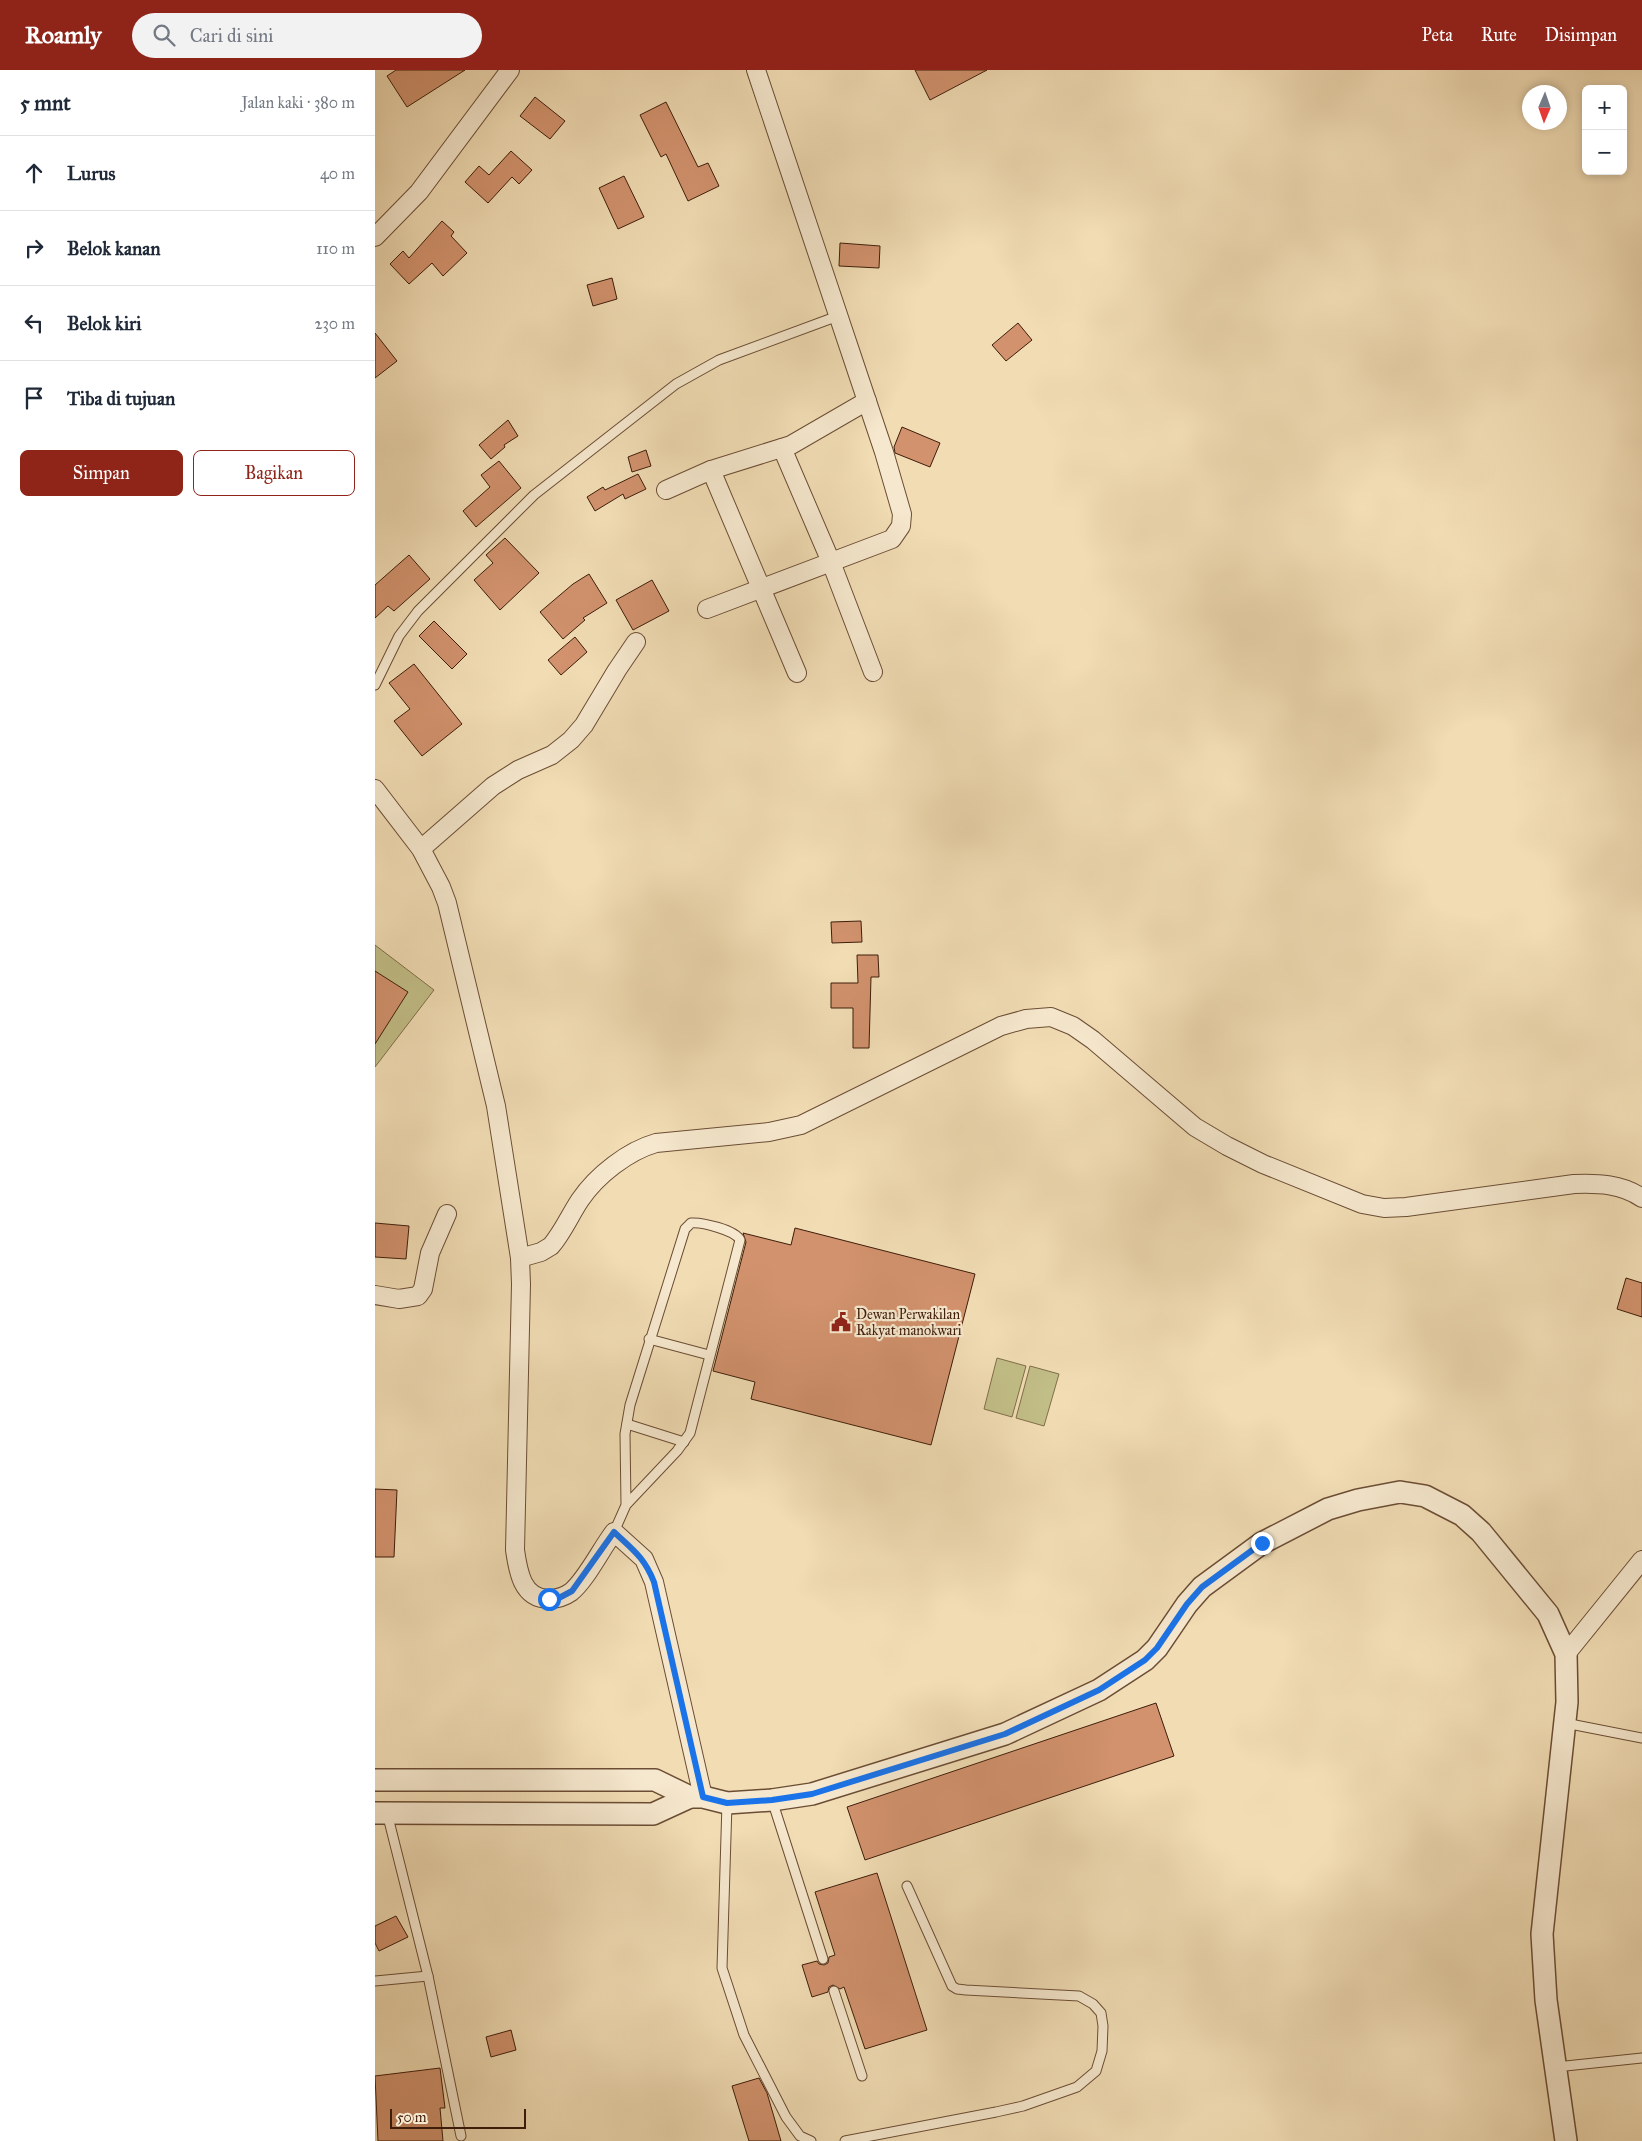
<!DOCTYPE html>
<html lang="id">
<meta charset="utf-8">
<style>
body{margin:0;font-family:"IM FELL Great Primer",serif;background:#f2f2f3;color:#1f2937}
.controls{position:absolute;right:15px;top:15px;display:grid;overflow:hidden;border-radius:8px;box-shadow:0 2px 8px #0003}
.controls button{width:45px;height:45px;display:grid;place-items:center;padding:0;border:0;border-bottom:1px solid #e0e1e3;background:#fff;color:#1f2937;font:25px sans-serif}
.compass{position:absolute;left:1147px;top:15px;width:45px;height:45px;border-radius:50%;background:#fff;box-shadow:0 2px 8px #0003;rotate:182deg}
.scale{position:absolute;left:15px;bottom:12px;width:136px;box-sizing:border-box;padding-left:5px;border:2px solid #3e1d0a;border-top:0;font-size:14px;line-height:18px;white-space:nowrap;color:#3e1d0a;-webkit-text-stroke:4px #f6e8ce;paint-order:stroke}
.stop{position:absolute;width:15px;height:15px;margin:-11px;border:4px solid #1a73e8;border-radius:50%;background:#fff}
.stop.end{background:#1a73e8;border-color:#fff;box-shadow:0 1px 5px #0008}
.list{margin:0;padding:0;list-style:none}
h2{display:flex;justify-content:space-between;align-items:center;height:65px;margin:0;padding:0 20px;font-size:21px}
h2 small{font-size:16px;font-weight:400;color:#747a83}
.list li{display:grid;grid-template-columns:32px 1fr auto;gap:15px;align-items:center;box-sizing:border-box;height:75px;padding:0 20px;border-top:1px solid #e0e1e3}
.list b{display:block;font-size:19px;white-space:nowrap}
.list em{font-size:16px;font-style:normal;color:#747a83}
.actions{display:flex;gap:10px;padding:15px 20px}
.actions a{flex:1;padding:11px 0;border:1px solid #8f2418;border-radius:8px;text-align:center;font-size:18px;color:#8f2418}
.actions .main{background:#8f2418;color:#fff}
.icon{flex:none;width:28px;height:28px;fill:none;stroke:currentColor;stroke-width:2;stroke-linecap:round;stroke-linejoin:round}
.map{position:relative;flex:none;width:1267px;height:2071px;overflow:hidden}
header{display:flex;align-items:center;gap:30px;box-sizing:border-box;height:70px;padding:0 25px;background:#8f2418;color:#fff}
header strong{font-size:24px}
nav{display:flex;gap:28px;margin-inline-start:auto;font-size:18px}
.search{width:350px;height:45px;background:#f2f2f3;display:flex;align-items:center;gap:12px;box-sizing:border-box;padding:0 18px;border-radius:28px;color:#747a83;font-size:19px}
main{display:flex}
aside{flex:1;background:#fff}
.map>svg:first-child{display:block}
</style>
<header>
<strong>Roamly</strong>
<div class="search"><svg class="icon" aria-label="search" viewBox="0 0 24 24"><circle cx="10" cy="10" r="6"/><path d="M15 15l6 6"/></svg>Cari di sini</div>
<nav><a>Peta</a><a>Rute</a><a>Disimpan</a></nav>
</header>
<main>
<aside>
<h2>5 mnt<small>Jalan kaki · 380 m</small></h2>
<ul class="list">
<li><svg class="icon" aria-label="ahead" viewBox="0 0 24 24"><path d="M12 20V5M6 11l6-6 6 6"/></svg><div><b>Lurus</b></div><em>40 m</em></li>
<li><svg class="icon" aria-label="right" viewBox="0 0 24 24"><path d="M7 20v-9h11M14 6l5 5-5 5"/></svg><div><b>Belok kanan</b></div><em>110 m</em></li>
<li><svg class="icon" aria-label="left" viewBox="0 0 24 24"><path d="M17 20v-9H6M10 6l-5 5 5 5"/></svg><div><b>Belok kiri</b></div><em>230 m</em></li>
<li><svg class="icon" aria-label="arrive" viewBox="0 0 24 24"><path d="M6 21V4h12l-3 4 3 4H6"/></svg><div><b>Tiba di tujuan</b></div></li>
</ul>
<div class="actions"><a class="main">Simpan</a><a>Bagikan</a></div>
</aside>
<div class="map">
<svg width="1267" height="2071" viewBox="0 0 1267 2071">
<rect width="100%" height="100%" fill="#f1dcb4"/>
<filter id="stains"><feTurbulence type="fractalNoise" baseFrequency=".004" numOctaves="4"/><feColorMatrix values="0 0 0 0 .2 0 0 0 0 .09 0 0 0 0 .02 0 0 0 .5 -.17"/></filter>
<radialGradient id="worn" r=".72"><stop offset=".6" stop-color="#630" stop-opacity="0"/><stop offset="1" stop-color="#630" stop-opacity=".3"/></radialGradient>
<g fill="#c2be87" stroke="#806e48">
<path d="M0,875L59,920L0,997Z"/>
<path d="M622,1288L651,1296L637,1347L609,1339Z"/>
<path d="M655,1296L684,1304L669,1356L641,1348Z"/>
</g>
<g fill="#d1926d" stroke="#3e1d0a">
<path d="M21,0H90L32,37L12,6Z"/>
<path d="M540,0H612L555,30Z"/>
<path d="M160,27L190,51L175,69L145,46Z"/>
<path d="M291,32L323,97L333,93L344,116L313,131L291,84L286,87L265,45Z"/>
<path d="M136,81L157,100L144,114L137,107L113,133L90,112L104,96L114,105Z"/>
<path d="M249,106L269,147L243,159L224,118Z"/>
<path d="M67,151L79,162L76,166L92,183L68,206L57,193L34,214L15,194L28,181L34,188Z"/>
<path d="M465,173L505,176L504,198L464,196Z"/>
<path d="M237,208L242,229L218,236L212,215Z"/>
<path d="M643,253L657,270L631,291L617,275Z"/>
<path d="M0,263L22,291L0,308Z"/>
<path d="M133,350L143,366L129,375L130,377L116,389L104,375Z"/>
<path d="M527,357L565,373L555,397L520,383L519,377Z"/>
<path d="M271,380L276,396L257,402L253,387Z"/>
<path d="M124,391L146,418L101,457L88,441L115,417L106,405Z"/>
<path d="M263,404L271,419L250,429L248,424L220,441L212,427L228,417L230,420Z"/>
<path d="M130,468L164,503L125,540L99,510L118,493L111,485Z"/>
<path d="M34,485L55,509L19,541L13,536L0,548V515Z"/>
<path d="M214,504L232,533L208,548L210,550L188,569L165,542L198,514Z"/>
<path d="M277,510L294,541L258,560L241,530Z"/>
<path d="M59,551L92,584L77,599L44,566Z"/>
<path d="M200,567L212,582L186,605L173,590Z"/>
<path d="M39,594L87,654L47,686L19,651L35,639L14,613Z"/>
<path d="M486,851L487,872L457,873L456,852Z"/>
<path d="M482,885H503L504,907H496L494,978H478V938H456V913H483Z"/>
<path d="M0,901L33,922L0,974Z"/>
<path d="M0,1153L34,1156L31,1189L0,1187Z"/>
<path d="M420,1158L600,1204L556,1375L376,1329L380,1312L338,1301L371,1172L368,1163L416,1175Z"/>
<path d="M1251,1208L1267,1213V1247L1242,1239Z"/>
<path d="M0,1419L22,1420L19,1487H0Z"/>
<path d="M781,1633L799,1686L490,1790L472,1737Z"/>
<path d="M502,1803L552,1960L490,1979L469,1917L465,1919L458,1915L454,1917L453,1922L437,1927L427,1895L442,1891L444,1894L449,1895L453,1893L454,1887L460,1885L440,1822Z"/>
<path d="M21,1846L33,1867L4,1881L0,1873V1856Z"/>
<path d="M136,1960L141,1980L116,1987L111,1967Z"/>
<path d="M65,1998L70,2038H65L68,2071H3L0,2006Z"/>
<path d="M384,2008L392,2023L406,2071H374L357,2016Z"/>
</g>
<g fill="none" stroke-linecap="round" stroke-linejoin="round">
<defs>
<g id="service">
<path d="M0,615L24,566L43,541L159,425L301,314L344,290L463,246"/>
<path d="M274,1269L334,1285"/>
<path d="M252,1354L309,1372"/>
<path d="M239,1462L251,1435L302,1381L315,1363L365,1170C360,1160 327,1152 316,1153L310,1159L255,1335L250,1364L251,1435"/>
<path d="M1190,1653L1267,1668"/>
<path d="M397,1730L448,1889"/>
<path d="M352,1733L347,1898L369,1965L411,2047L425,2066L436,2071"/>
<path d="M12,1743L53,1906L86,2066"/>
<path d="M0,1911L53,1906"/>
<path d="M459,1921L487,2006"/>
<path d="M1181,1997L1267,1988"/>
<path d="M470,2071L621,2042L648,2036L702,2017L721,2001L727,1981L728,1956L726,1943L718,1934L704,1926L591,1920L582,1919L577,1916L532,1816"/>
</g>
<g id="minor">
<path d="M0,167L44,122L135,0"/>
<path d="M407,378L456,492L498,602"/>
<path d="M336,400L422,603"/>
<path d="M291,420L336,400L416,375L492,331"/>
<path d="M332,539L517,469L526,456L527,444L509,382L381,0"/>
<path d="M0,719L46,779L66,817L72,833L121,1036L145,1188L146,1214L140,1480C143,1501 147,1529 174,1529C182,1529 189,1527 196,1522C211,1510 226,1479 239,1462L269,1489L279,1512L328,1727"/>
<path d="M46,779L118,716L143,700L177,685L196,670L209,655L242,600L261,572"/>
<path d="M145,1188L166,1182L176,1176C188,1162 195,1145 205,1130C222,1105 253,1081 281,1073L394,1062L426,1055L626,956L651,949L676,947L698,956L718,970L820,1057L852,1076L888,1094L987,1134L1009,1138L1031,1137L1199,1114C1223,1113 1247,1114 1267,1128"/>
<path d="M0,1225L24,1229L43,1226L48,1219L55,1183L72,1144"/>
<path d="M1191,1584L1267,1490"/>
</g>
<g id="tertiary">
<path d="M0,1710H280L315,1727"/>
<path d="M0,1743L278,1744L315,1727H328L352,1733L397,1730L437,1724L630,1664L724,1620L770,1590L782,1578L812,1534L827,1517L887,1473L953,1439L983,1430L1025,1422L1050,1426L1087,1445L1106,1462L1173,1544L1191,1584L1192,1632L1167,1864L1171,1930L1191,2071"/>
</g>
</defs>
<use href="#service" stroke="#6b4d34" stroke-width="11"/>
<use href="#minor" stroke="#6b4d34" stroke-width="20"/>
<use href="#tertiary" stroke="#6b4d34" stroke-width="24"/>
<use href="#service" stroke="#f6e8ce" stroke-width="9"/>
<use href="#minor" stroke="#f6e8ce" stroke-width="18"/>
<use href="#tertiary" stroke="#f6e8ce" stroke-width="21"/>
</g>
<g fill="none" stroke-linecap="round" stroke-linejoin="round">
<path stroke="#1a73e8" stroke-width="6" d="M174,1529H182L197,1521L239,1462C258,1480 269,1487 279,1512L328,1727L352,1733L397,1730L437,1724L630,1664L724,1620L770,1590L782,1578L812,1534L827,1517L887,1473"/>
</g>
<defs>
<symbol id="civic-bare" viewBox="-9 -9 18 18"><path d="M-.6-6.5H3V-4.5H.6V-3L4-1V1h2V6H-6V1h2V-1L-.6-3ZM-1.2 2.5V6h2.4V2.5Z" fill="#8f2418" stroke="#f6e8ce" stroke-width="2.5" paint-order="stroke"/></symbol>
</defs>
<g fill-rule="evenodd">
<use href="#civic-bare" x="452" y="1238" width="28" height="28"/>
</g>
<g text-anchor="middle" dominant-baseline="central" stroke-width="4.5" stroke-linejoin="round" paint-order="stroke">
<g font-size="14" fill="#3e1d0a" stroke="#f6e8ce" text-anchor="start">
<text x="481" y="1244">Dewan Perwakilan<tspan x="481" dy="16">Rakyat manokwari</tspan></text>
</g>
</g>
<rect width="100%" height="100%" filter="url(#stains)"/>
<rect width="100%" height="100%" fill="url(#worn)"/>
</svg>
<div class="controls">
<button>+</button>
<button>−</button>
</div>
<svg class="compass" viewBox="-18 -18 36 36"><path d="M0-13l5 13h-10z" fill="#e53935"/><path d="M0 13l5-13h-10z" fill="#747a83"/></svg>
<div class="scale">50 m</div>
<div class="stop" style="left:174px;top:1529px"></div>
<div class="stop end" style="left:887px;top:1473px"></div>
</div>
</main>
